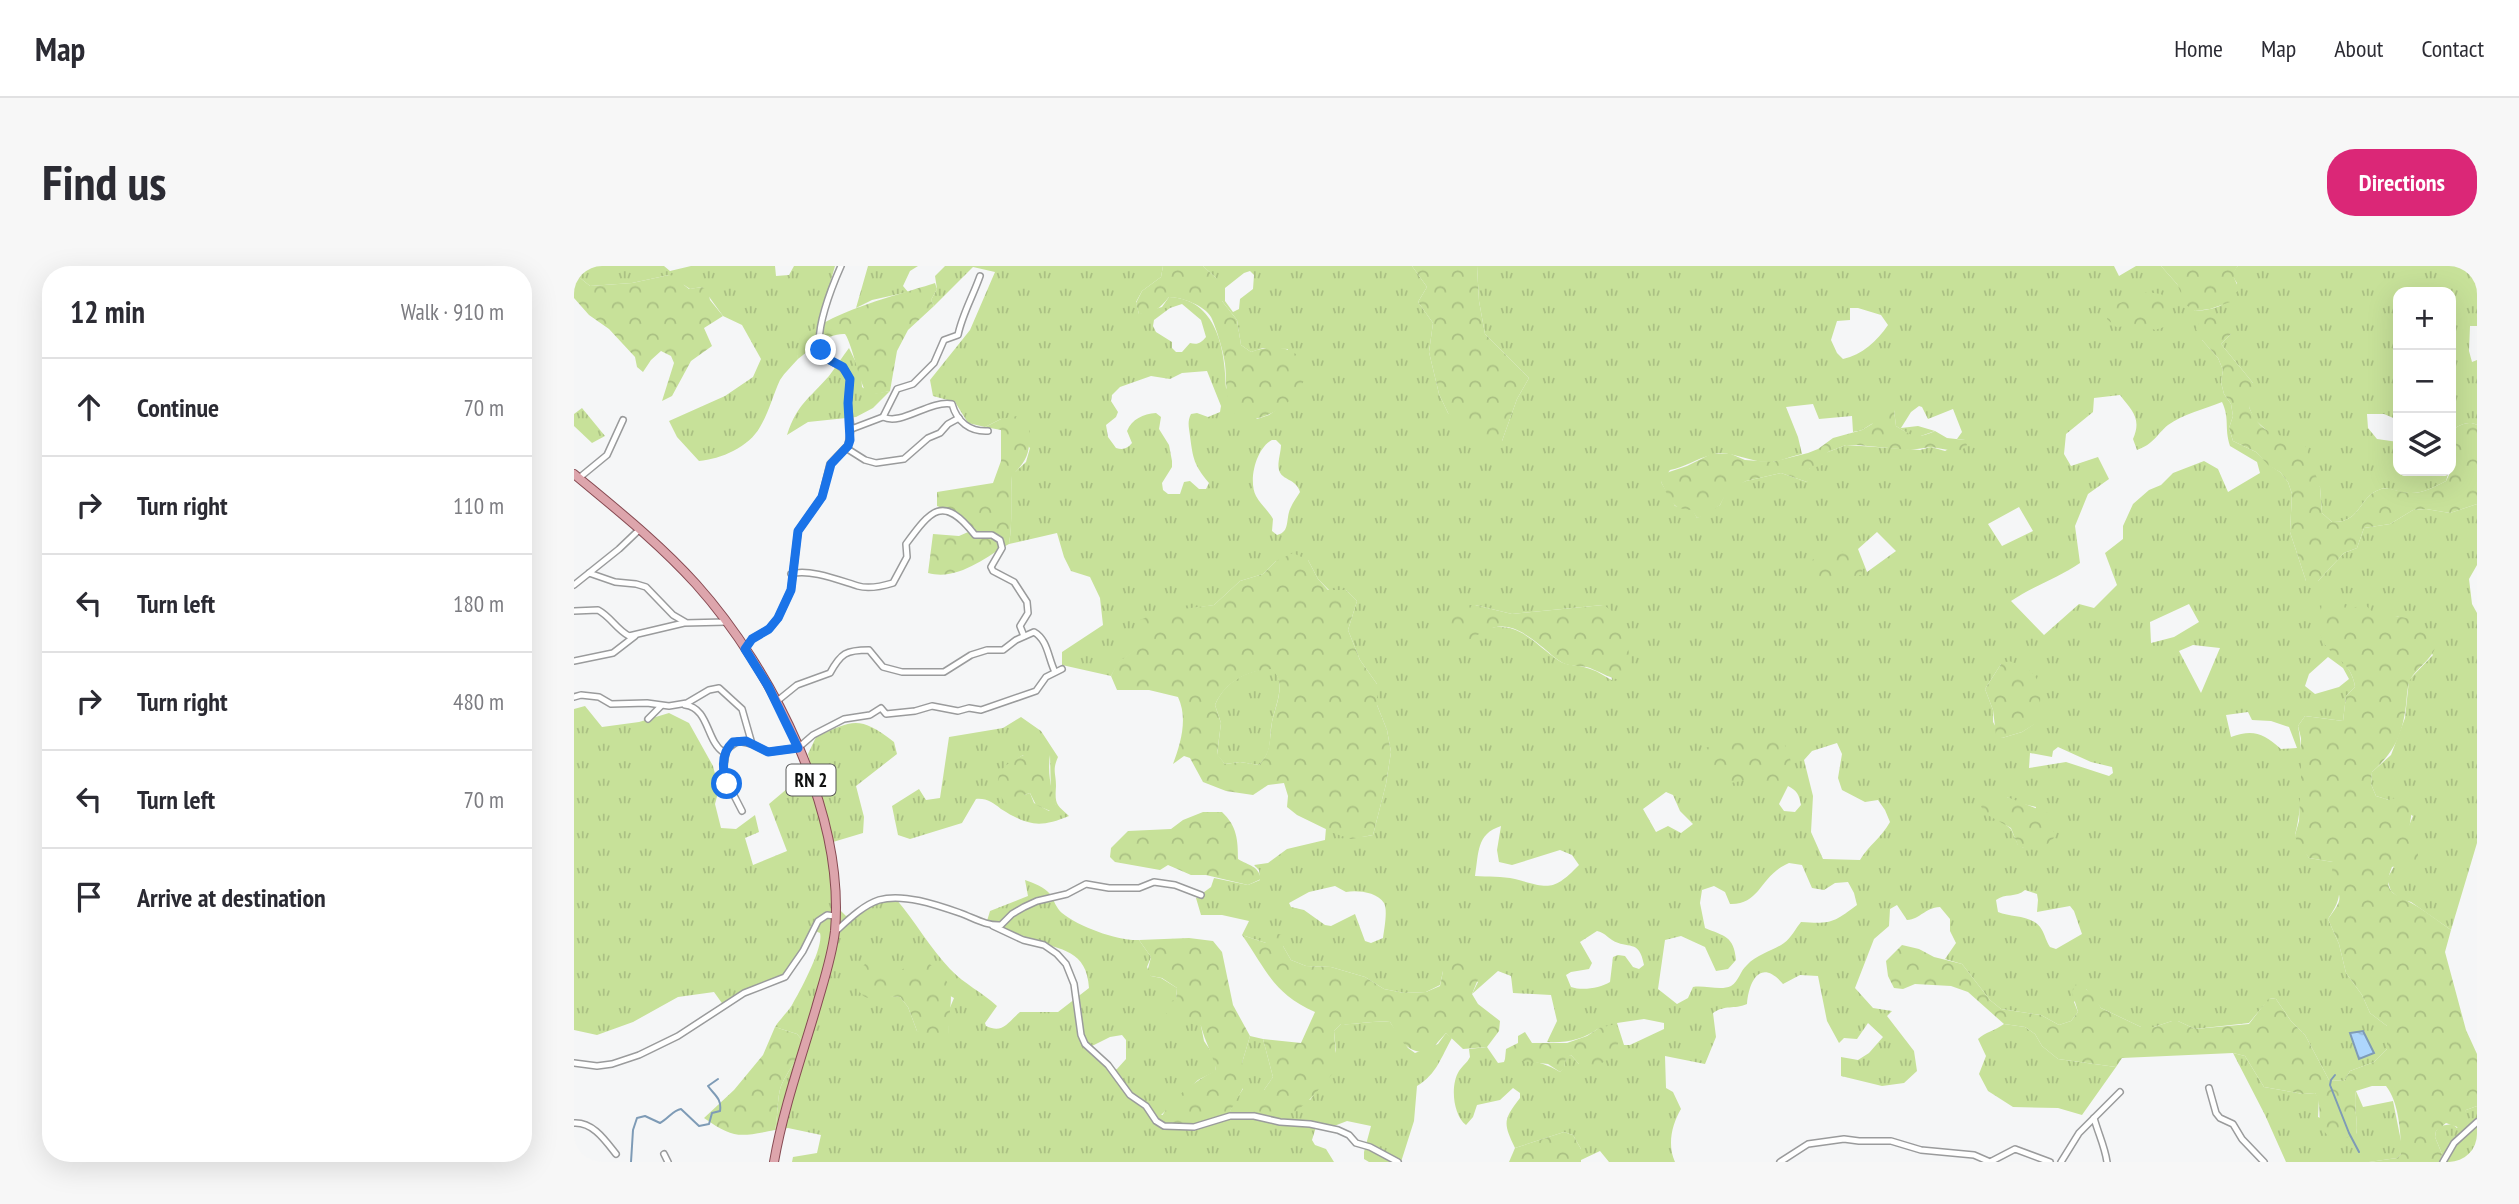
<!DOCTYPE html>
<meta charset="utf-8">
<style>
body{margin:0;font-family:"PT Sans Narrow",sans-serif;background:#f7f7f7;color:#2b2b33}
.controls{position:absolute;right:21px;top:21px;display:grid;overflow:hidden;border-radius:14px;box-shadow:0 7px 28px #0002}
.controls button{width:63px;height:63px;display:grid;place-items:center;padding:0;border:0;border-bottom:2px solid #e1e1e2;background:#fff;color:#2b2b33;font:35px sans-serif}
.stop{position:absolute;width:21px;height:21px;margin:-16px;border:5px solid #1a73e8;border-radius:50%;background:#fff}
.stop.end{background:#1a73e8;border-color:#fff;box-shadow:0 2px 7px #0008}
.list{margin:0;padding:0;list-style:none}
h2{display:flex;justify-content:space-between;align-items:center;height:91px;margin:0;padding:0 28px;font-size:30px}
h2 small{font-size:23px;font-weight:400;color:#7c7c81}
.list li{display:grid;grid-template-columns:46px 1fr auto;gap:21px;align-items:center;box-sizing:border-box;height:98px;padding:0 28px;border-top:2px solid #e1e1e2}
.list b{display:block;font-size:26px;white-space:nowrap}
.list em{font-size:23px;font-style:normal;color:#7c7c81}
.icon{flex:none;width:38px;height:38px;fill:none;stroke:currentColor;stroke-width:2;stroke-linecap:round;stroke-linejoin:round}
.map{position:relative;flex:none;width:1903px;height:896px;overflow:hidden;border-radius:28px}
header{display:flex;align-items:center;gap:42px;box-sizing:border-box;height:98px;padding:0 35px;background:#fff;border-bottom:2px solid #e1e1e2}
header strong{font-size:33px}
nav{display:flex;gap:38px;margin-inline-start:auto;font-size:24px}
.intro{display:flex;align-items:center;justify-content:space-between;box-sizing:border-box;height:168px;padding:0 42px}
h1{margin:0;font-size:49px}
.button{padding:18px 32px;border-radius:28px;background:#db2777;color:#fff;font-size:24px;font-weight:700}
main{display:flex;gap:42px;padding:0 42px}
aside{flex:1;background:#fff;border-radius:28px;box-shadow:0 7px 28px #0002}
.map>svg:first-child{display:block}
</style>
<header>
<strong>Map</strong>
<nav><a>Home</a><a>Map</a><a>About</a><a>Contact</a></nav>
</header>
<div class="intro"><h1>Find us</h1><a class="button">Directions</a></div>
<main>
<aside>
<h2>12 min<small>Walk · 910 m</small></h2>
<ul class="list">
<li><svg class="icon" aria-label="ahead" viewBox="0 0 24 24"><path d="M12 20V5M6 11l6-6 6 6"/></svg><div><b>Continue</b></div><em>70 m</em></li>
<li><svg class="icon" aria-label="right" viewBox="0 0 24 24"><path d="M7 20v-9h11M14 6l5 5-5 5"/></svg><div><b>Turn right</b></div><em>110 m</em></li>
<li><svg class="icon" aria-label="left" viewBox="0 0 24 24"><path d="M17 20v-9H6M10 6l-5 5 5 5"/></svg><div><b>Turn left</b></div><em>180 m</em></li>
<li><svg class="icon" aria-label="right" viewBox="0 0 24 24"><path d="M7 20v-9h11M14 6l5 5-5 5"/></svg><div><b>Turn right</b></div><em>480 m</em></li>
<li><svg class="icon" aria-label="left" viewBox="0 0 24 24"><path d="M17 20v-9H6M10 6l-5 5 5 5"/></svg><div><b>Turn left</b></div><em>70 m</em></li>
<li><svg class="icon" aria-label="arrive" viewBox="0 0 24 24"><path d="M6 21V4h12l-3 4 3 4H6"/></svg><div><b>Arrive at destination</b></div></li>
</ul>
</aside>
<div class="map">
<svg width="1903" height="896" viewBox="0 0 1903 896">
<defs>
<pattern id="grass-tufts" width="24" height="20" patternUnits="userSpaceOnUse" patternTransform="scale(1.75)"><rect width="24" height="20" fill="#c7e199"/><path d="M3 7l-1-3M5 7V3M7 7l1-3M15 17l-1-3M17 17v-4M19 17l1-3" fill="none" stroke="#aac083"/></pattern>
<pattern id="forest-crowns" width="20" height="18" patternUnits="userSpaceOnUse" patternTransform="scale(1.75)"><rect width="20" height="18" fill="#c7e199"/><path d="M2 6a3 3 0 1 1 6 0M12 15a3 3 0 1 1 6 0" fill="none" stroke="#aac083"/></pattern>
<pattern id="water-ripples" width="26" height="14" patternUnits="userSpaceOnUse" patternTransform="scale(1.75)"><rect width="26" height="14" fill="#add6fc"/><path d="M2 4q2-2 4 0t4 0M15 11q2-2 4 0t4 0" fill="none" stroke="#94b7d7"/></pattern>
</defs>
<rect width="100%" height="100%" fill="#f5f6f7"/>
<g fill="url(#grass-tufts)" fill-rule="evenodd">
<path d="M0,0H90L96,5L117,0H201L202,10L215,9L220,0H261L243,63C230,70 223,77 224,93C218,100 211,106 206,114C199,129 195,146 186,161C175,181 147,193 125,195L103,171L95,155L151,130L179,111L187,93L168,59L149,50L128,21L116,23L95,9L58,17L16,20L0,7Z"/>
<path d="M294,0H344L336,5L329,20L334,26L298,34L282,42Z"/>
<path d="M371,0H589L587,11L568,25L562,36L565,48L588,41L595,31C643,33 651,83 652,122L683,153L695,149L706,141L714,83L689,82L677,86L667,79L663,54L648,35L642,12L629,0H838L853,21L844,36L859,57L855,86L865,128L874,147L928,175L943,133L955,112L911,68L905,35L903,0H1540L1545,10L1562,0H1587L1603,18L1621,45C1643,43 1656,40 1663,17C1658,10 1658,6 1664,0H1903V60H1896L1895,85L1898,96L1903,94V159C1894,154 1885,159 1877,165V26H1824V154L1810,148H1793L1794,162L1803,173L1824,176V205H1875L1872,215C1860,221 1848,228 1835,227C1826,227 1815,221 1807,223C1784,230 1788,257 1758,256L1748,247L1746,221L1699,170L1680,153L1675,141L1679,117L1647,78L1657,68L1628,74L1644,92L1649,104L1647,116L1650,128L1657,138L1659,150L1655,162L1659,175L1682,186L1695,199L1706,206L1714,216L1718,228L1716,266L1732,315H1744L1770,287L1783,282L1790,262L1816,258L1839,244L1852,243L1876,247L1903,238V299L1895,313L1898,338L1903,347V577L1877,664L1837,636L1826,633L1817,625L1813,613L1834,575V562L1839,550L1815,534L1802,530L1797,518L1798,506L1817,489L1831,452L1835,414L1859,389L1824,350L1812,352L1799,348L1751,378C1765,390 1779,403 1781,421L1772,430L1769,455L1731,450L1724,460C1730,490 1729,539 1721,569L1735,592L1759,596C1765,624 1771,628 1754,653L1765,678L1772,707L1788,729L1796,747L1813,760V783L1800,796L1776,805L1770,815L1755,814L1731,769L1717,755L1702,733L1696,732L1675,757L1621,763L1604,755H1598L1580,761H1567L1527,742L1512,723L1500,736L1504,746L1497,755L1485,759L1467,749L1427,743L1416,734L1388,698L1371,693L1382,677L1376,665V653L1366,641C1350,642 1347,653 1333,654L1323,639L1316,643L1315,660L1300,673L1281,722L1299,742L1318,745L1313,750L1340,785L1343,805L1330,817L1308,820L1267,810V791L1284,794L1295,787L1309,771L1294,757L1283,773L1270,772L1265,777L1253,755L1244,710L1226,709L1209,718C1187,692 1175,714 1173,738C1159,744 1152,738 1139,747L1142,771L1131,798L1091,790L1092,822L1099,826L1107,843C1098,858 1093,879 1101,896H1035L1026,885L1007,894V883L999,869L990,866L941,882C929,857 929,854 946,832V827L939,822L926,834L903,839L899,851L892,859C879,849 876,819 885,805C889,799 893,797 896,791L895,783L913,781L924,797L930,796L931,793C950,793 969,795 986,806L990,801L992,791L997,789L1005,798L1025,762C1008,774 993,777 973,776L983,755L977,729L939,727L937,710L924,705L898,728L904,716L869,705L866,719L852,726L830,727L810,723L791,711L757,701L732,700L717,694L709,680L692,677L668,669L675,655L648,649H627L622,632L637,621L640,612L674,619L686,614L685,604L680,599L694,597L713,583L751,574L752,562C769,572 780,573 799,569L812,518L817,486L813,464L803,439V418L786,394L774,364L783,335L772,324H755L744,313L734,294L702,295L689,308L666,315L640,339L614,343L565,372V382L544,397L537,410L488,399V386L529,359L526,332L516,311L497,305L490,291L483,267L435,278C439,254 436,234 438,209L452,196L456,182L427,153L411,161L394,157L381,136L359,130L356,114L396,64L421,6L399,1L360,40L357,34L363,23L361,10ZM676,5L680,9L679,23L666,33L665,43L659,46L651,35V22L670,7ZM608,38L627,54L632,71C627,77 624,79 616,77L608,86H602L598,82V76L582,66L579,60L580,54L596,42ZM1276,42H1284L1307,49L1314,59C1303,75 1288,89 1269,93L1263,87L1257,74L1263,55L1276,54ZM633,105L647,140L646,146L634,151L623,147L617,148C613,156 615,161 616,170C619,193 620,199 635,217L632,223H625L616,215L610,216L606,228H594L589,224L588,217L598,201V195L595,179L585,163L587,151L582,147C569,148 558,153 553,165L558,177C553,183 549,184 542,182L534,171L532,159L542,151L544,146L537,135L538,129L546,121L577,110L596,113L608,107ZM1546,129C1558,145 1568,152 1559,173L1563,184C1580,178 1582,169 1594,159C1609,148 1631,143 1648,136C1656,153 1650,161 1656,180L1683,196L1686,207L1654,226L1644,203L1630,195L1599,207L1587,219L1575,224L1559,238L1549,260V273L1531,287L1543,319L1520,342L1505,338L1470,369L1437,335C1459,320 1484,312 1506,297L1501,260L1514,228L1535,213L1524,191L1497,200L1490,188L1492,168L1519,146L1520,132ZM1239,138L1245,153L1278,150L1279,166L1288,164L1320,144L1322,160L1341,172L1361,165L1344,160L1327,162L1337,146L1345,140L1348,141L1354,153L1379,143L1388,166L1383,173L1391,174L1371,185L1357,181L1346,184L1272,179L1254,186L1235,203L1233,216L1207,207L1172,215L1158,221L1152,226L1146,239L1123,252L1119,244L1101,240L1087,216L1096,204C1111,201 1122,193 1137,189C1156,183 1176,197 1196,196C1206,196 1217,190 1228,188L1224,171L1212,141ZM698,174H702L707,179C707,186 703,198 705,204C708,215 722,212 726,226C723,231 719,236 717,241C711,252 717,266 703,269L698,265L699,253C694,244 687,239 682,230C674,215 682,182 698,174ZM1445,241L1459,265L1428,280L1414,258ZM1303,266L1322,285L1293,306L1284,283ZM1615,338L1625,356L1600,371L1577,377L1576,356ZM901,339L938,348L1029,339L1038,414C1030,410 1022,404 1013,402C1005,399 995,400 987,396C960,379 947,354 911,363ZM1619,379L1646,382L1627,427L1605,385ZM1754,391L1769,402L1775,413L1765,421L1741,428L1731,420L1735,408ZM1427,398L1460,458L1448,466L1428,472L1419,456V444L1411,423ZM1674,446L1678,454L1697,455L1715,461L1723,482L1707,483C1689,467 1679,463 1657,471L1652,449ZM1263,477L1268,488L1264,512L1268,524L1291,536L1304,534L1311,544L1316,556C1308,571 1294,580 1286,594L1249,593L1237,566L1239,530L1230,494L1238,485ZM1484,481L1517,496L1538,501L1539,507L1535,510L1492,496L1455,502L1456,487L1478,491L1479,485ZM1214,520C1223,525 1225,528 1227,539L1221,546L1210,545L1205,538ZM1092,526L1099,529L1106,545L1119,558L1107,567L1094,560L1082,566L1069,543ZM1433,531L1444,537L1462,541L1450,582L1444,579L1437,563L1426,554ZM927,560L923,584L925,596L938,599L986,584L998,589L1005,599C979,626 975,622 941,613C928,610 914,611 901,610C905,587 902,568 927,560ZM1215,597L1228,599L1238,622L1250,624L1261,617L1274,616L1280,627L1283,639C1259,657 1257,658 1227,656C1222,662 1217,672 1210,677C1199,685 1183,688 1173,699C1166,705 1165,715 1157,720C1147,725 1131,719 1119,721L1114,732L1103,738L1084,723L1091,674L1107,670L1131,681L1142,705L1154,703L1162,694C1160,670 1150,670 1131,662L1126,637L1128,624L1140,620L1151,626L1156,638C1187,639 1186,609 1215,597ZM761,620L772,626C783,624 803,626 810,637C814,644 810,664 809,672L797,677L791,675L781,648L757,660L751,659L730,644L717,641L715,637L735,626ZM1451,624L1463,628L1464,634L1463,646L1496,640L1500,645L1508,668L1482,683L1476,681C1472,675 1471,669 1468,664C1459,648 1438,652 1424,646L1422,634C1431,627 1442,632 1451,624ZM1023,665C1031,667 1032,670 1038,674C1054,684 1065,672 1070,699L1065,703L1059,701L1051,690L1044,689L1039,691L1036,716C1026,722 1009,725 997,721L992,709L997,706L1015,703L1018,697L1006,676ZM1070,753L1090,757V763L1056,779H1050L1043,757Z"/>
<path d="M275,82L287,107L288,121L298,128L316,125L299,142L282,151L234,156L213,169C223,138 235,133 255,110C262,101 268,91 275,82Z"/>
<path d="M8,142L31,170L18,177L0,160V148Z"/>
<path d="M697,402C714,414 701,440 698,456C694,475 700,483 685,499L666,496L651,498L643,489L647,457L641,439C651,415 672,405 697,402Z"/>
<path d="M11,440L28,461L65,456L95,447L115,457L139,500L145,523L141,538L147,562L162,563L181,549L185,566L171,572L179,599L213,585L195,538L214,522L239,510L234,488L242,471C279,454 285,449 320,476L323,488L282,520L290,551L289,567L259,576L266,644L272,650L307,632L322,633C341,655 356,682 376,703C390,718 408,726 423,740L411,757L412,760C429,768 433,757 446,746H484L515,722C513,684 487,684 459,674C443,668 428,661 413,655L416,645L454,630L451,614C460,617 470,621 476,628C480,634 482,642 488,647C505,661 544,675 565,674L577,691L573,701L577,710L587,712L603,722L602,733L627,760L630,775L640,790L642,805L624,814L587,849L654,850L660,836L669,823L668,797L676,770L689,773L699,811L690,824L736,834L747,819L762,785L760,765L767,758C784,759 799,754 816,756L834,782L841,787L864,778L872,767L878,772C867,791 863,808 843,820L840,855L827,896H795L790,893V886L797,860L773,855L755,862L742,861L738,874L741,879L752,883L760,896H218L219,891L243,887L247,869L214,862L201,864C204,851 203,831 207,820C216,800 223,798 228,774L223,768L201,761C206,753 213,747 218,739C226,725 250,681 246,667L241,665L209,714L177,724L150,740L140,726L104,731L59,756L23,769L0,764V443ZM315,704H327L380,732L375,744V768L343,765L334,741L326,731L313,730ZM548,769L552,774V793L543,803L537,805L518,780L536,771Z"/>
<path d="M447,451L467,465L484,491C478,505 482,506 482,520C481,537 481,538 495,550C466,562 454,560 427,543C419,537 413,532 402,533L388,557L336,573L324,569L318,540L345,523L352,534L366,532L375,471L429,462ZM449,489H476L477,528L482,540L475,545L460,537L456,527L450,529L432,500Z"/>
<path d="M1430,758L1451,761L1461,768L1468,780L1484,793L1542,801L1508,849L1484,842L1439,841L1414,825L1405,808L1412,790L1404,773C1411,766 1421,765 1430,758Z"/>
<path d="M1659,787L1671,790L1690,821L1729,828L1741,827L1745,832L1744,851L1782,868C1785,860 1779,839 1782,825L1789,841L1819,835L1827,875V888L1823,892L1795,896H1712L1691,849Z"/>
<path d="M1903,840V896H1866L1868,888L1861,871L1862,865L1866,860L1878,858L1883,862L1892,844Z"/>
</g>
<g fill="url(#forest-crowns)" fill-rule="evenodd">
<path d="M589,0H629L642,12L649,22L648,35L663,54L667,79L677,86C691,81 710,78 723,89C757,117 679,174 659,145C650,131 653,113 651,98C650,87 642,61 637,51C631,40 608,31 595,31C586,42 580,48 565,48L562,37L568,25L587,11Z"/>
<path d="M838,0H903L905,35L911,68L955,112L943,133L928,175L912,179L874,147L865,128L855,86L859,57L844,36L853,21Z"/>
<path d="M1587,0H1664C1656,9 1662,14 1665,24L1659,29V35L1636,43L1621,45L1612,39L1603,18Z"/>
<path d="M0,7L16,20L58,17L95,9L108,11L110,19L115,23L128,21L134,25L136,34L149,50L130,62L138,80L117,95L98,130L88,135L100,97L97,90L87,85L77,94L69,106L63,101L61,91L35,63L15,49L0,32Z"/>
<path d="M361,17L363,23L357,34L360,40L334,64L323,85L316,125C310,126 299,130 293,127C287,123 278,77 271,68C253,67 238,82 224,93C224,90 223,84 224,82C233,50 332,27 361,17Z"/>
<path d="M1573,26L1587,28C1598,39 1600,46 1593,60L1581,64L1569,59L1542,61L1533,53L1536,41Z"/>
<path d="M1654,47L1662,57L1657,68L1647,78L1679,117L1682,130L1675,141C1686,168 1703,170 1729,173L1746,221L1748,247L1758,256C1788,257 1784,230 1807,223C1815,221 1826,226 1835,227C1848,228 1860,221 1872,215L1877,205V165C1885,159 1894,154 1903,159V238L1876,247L1852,243L1839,244L1816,258L1790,262L1783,282L1770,287L1744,315H1732L1716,266L1718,228L1714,216L1706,206L1695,200L1682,186L1659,175L1655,162L1659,150L1657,138L1650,128L1647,116L1649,104L1644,92L1628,74L1622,63L1628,52Z"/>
<path d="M1313,138L1320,144L1322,160C1339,170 1341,174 1361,165L1373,172L1391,174L1393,179L1386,186L1357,181L1336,184L1283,179H1272L1254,186L1249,199L1235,203L1236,211L1233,216L1207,207L1172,215L1153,226L1146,239L1134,248L1123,252L1118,244C1096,243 1097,234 1087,216L1089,208L1113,200L1137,188H1157L1171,194L1198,196L1234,187L1244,183L1259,172L1288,164L1298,158L1307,139Z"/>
<path d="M443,150L455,162C456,186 455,192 438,210C436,234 439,254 435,278C410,292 384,315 354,307L359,268L385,270L401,263L389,251L363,240V226L419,217L427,195V164L411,161L427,153Z"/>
<path d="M1277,284L1283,286C1287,295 1291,301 1287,309C1262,312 1247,327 1235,296C1248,287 1262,286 1277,284Z"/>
<path d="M719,287L734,294L744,313L754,324H772L783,335L774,364L786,394L803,418V439L813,464L817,486L812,518L799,569L777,573L762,568L723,549L713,541L714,530L710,517L694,519L679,529L652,525L629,516L616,492L610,490L599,498C607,477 614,452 604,431L575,424H543L537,410L543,397L564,382L566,354L585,346L640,339L666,315L689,308L702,295ZM697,403C714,415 701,441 698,456C695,474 698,485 685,499L666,496L651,498L643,488L647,457L641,439C651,416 672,405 697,403Z"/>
<path d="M1759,331L1779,342L1791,338C1806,357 1813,346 1832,352C1844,355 1855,368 1863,377C1858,394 1846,399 1837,412C1833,419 1833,431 1832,439C1828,470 1821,485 1798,506L1797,518L1802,530L1815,534L1827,530L1837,538C1839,551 1834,561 1834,575L1844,582V595L1818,601C1807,627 1821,628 1839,638C1852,645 1865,656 1877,664L1871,686L1892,764L1903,788V840L1892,844L1889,863L1872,857L1862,865L1861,871L1868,888L1866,896H1795L1823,892L1827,888C1827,868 1825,836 1812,820H1798L1782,825C1779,840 1785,859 1782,868L1764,875C1735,863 1752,843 1741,827L1729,828L1690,821L1671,790L1659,787L1548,792L1542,801L1484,793L1468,780L1461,768L1451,761L1430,758L1394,726L1377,720L1341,718L1329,723L1320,722L1314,710L1312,695L1328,679L1345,683L1360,691L1388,698L1416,734L1427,743L1467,749L1485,759L1497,755L1504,746L1498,726L1502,718L1512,723L1520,730L1527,742L1567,761H1580L1598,755H1604L1621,763L1675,758L1695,732L1702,733L1717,755L1731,769L1755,814L1770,815L1776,805L1800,796L1813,783V760L1796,747L1788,729L1772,707L1765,678L1754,653C1766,636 1771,632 1757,615L1759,596L1735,592L1723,576L1721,569L1725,555L1727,512V472L1724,460L1731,450L1769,455L1772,430L1781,421C1778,394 1753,390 1747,370C1744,360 1747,346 1748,335Z"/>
<path d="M1029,339C1053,351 1053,380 1058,404L1051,415C1037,413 1028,407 1016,402C1007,399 997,401 989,397C981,393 974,385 967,380C935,354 922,355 890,378L878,376L870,366L869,354L877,344L889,339H901L938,348Z"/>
<path d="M1435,395C1472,406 1470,427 1461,458L1448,466L1428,472L1422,469L1419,444L1411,423L1427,398Z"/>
<path d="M1209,476C1223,499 1217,512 1205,534L1193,532L1192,519L1182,512L1157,517L1144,516L1128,483L1147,477Z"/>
<path d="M462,484H472L476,489C473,509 478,527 484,545L481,547L462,539L456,527L450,529L447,535L434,539C429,535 427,531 425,525C418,501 443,491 462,484Z"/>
<path d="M1425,531H1433L1474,547L1481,570C1471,584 1461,587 1444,580L1437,562L1410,547L1407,540L1411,535Z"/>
<path d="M629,546H648C663,560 664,574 664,593C675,600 684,599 687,613L674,619L632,609H617L594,599L586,604L541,596L536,591L537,582L554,565L597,563L609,554Z"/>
<path d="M698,666L708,669L709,680L717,694L732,700L757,701L791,711L810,723L830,727L852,726L866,720L869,705L877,694L895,698L907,706L898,728L904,738L926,755L925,765L913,781L889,783L872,767L855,786C832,788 827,774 816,756C799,754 784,759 767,758L760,765L763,803C735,832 730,851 686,855L680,846L690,824L699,811L689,773L727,777L741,746C699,727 693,705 668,669L692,677L693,670Z"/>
<path d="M615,672L639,675L648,686L659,739L676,770L668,797L674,811C669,825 660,836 654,850L616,859L585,858C591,835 622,815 642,804C639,788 631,776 627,760C613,756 593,754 587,740L602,733L603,722L588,712L577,710L573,707L577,691L565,674Z"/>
<path d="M349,693C389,722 374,728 375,768L366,777L343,765L334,741L326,731C302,729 286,744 280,709L293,696L306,695L315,704H327Z"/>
<path d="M1042,758C1052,780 1035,794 1017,804L1005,798L997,789L992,792L990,802L986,806L974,798L931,793L932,783L944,777V770L951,766L958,777H993L1013,770L1025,762Z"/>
<path d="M201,761L223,768L228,774C223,798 216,800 207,820C203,831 204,851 201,864C165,871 160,873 130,852L160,824L189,789Z"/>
<path d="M990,866L999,869L1007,883V896H935L941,882Z"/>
</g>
<path fill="url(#water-ripples)" stroke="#7e9bb6" stroke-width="2" d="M1789,765L1800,787L1785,793L1776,767Z"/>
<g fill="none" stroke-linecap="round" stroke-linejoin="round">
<g stroke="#7e9bb6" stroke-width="2">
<path d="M1761,809L1757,814L1756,819L1775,867L1785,886"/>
<path d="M57,896L59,864L63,852L71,850L86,857C94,853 99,844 107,843L125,860L135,858L138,847L146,845C148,832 140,829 134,820L144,813"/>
</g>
<defs>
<g id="street">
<path d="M309,151C328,160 355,134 378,138C383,156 396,166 414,165"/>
<path d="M277,161L280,162L309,151L323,123L339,118L360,97L370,74L384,69C388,49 399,30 406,10"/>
<path d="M272,182L291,194L302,197L330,193L354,172L366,167L374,158L385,152"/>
<path d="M5,212L33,189L49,154"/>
<path d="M15,307L41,316L62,318L72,321L99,349L111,356"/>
<path d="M217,308C235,302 267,315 284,320C294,323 309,320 319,317L333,291L332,278C357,244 369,228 401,269H418L426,274L428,282L417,301L419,305L440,316L453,336L454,347L446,360L450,370"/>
<path d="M0,319L45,283L66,263"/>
<path d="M0,345L24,344C37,351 42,363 55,370L110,357L152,356"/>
<path d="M171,383L178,373L195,363L204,352L217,324L224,265L248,231L256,198L274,179L277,163L274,137L276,113C269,96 254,98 248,87C238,69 259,18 267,0"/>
<path d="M0,395L39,387L61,370"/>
<path d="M0,431L7,429L25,431L37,438L73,437L95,440L113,437L135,424L145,422L168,443L178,478L194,486L224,482L239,469L270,453L296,449L307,442L312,448L341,445L358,440L384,445L395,442L407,444L462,425L472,411L488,403"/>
<path d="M202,436L223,419L256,407C267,387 272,384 295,384L309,401L328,406H370L397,389L413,384H429L442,374L460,366C474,374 474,392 481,406"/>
<path d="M111,439C135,442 132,474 149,486L164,475L178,478"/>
<path d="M74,453L87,440"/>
<path d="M152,485L149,508L168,545"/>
<path d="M419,660L449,674L470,679L483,688L492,698L500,718L507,769L511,778L534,799L556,829L572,840L582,855L590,860L620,861L656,850H680L706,856L736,858L764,864L775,869L782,877L796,881L824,896"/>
<path d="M261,666C273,655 289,639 305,634C329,627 363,639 386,647C400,652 412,660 427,659L438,648L450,641L463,635L493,628L512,618L535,622H565L580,616L601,619L627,629"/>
<path d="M0,797L23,800L38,798L65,789L104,770L170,727L211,711L229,685L244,655L253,649L261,650"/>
<path d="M1635,822L1642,847L1646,852L1659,858L1668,873L1690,896"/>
<path d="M1520,852C1524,867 1531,881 1533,896"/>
<path d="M0,857C19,856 31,874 42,888"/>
<path d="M90,888L94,896"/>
<path d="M1206,896L1234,878L1270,873L1285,875H1317L1347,884L1400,889L1416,896L1441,883L1476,896"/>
<path d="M1487,896L1505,867L1546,826"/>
<path d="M1869,896L1880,877L1903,856"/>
</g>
<path id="primary" d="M0,208C42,243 85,277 122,318C199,404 271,547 261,665C258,691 249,717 242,742C227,793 209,844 200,896"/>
</defs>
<use href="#street" stroke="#9a9b9c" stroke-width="8"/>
<use href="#primary" stroke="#864a52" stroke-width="10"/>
<use href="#street" stroke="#fff" stroke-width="5"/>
<use href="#primary" stroke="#dda5ac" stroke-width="8"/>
</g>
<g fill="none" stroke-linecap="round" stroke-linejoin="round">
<path stroke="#1a73e8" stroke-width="9" d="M153,518C148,503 147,487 159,476L172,475L194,486L224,482L194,420L171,383L178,373L195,363L204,352L217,324L224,265L248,231L257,198L274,180L276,174L274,137L276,113L269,101L252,92L247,84"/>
</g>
<g text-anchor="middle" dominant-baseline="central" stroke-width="5" stroke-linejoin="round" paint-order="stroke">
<rect fill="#fff" stroke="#585858" stroke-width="2" x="212.5" y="498.5" width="49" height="31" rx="5"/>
<g font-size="19" font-weight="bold" fill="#101111">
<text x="237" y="514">RN 2</text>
</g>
</g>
</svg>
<div class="controls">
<button>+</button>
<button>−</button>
<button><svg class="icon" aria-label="layers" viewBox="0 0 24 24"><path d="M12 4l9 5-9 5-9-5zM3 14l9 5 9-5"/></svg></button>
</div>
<div class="stop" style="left:153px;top:518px"></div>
<div class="stop end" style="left:247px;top:84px"></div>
</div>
</main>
